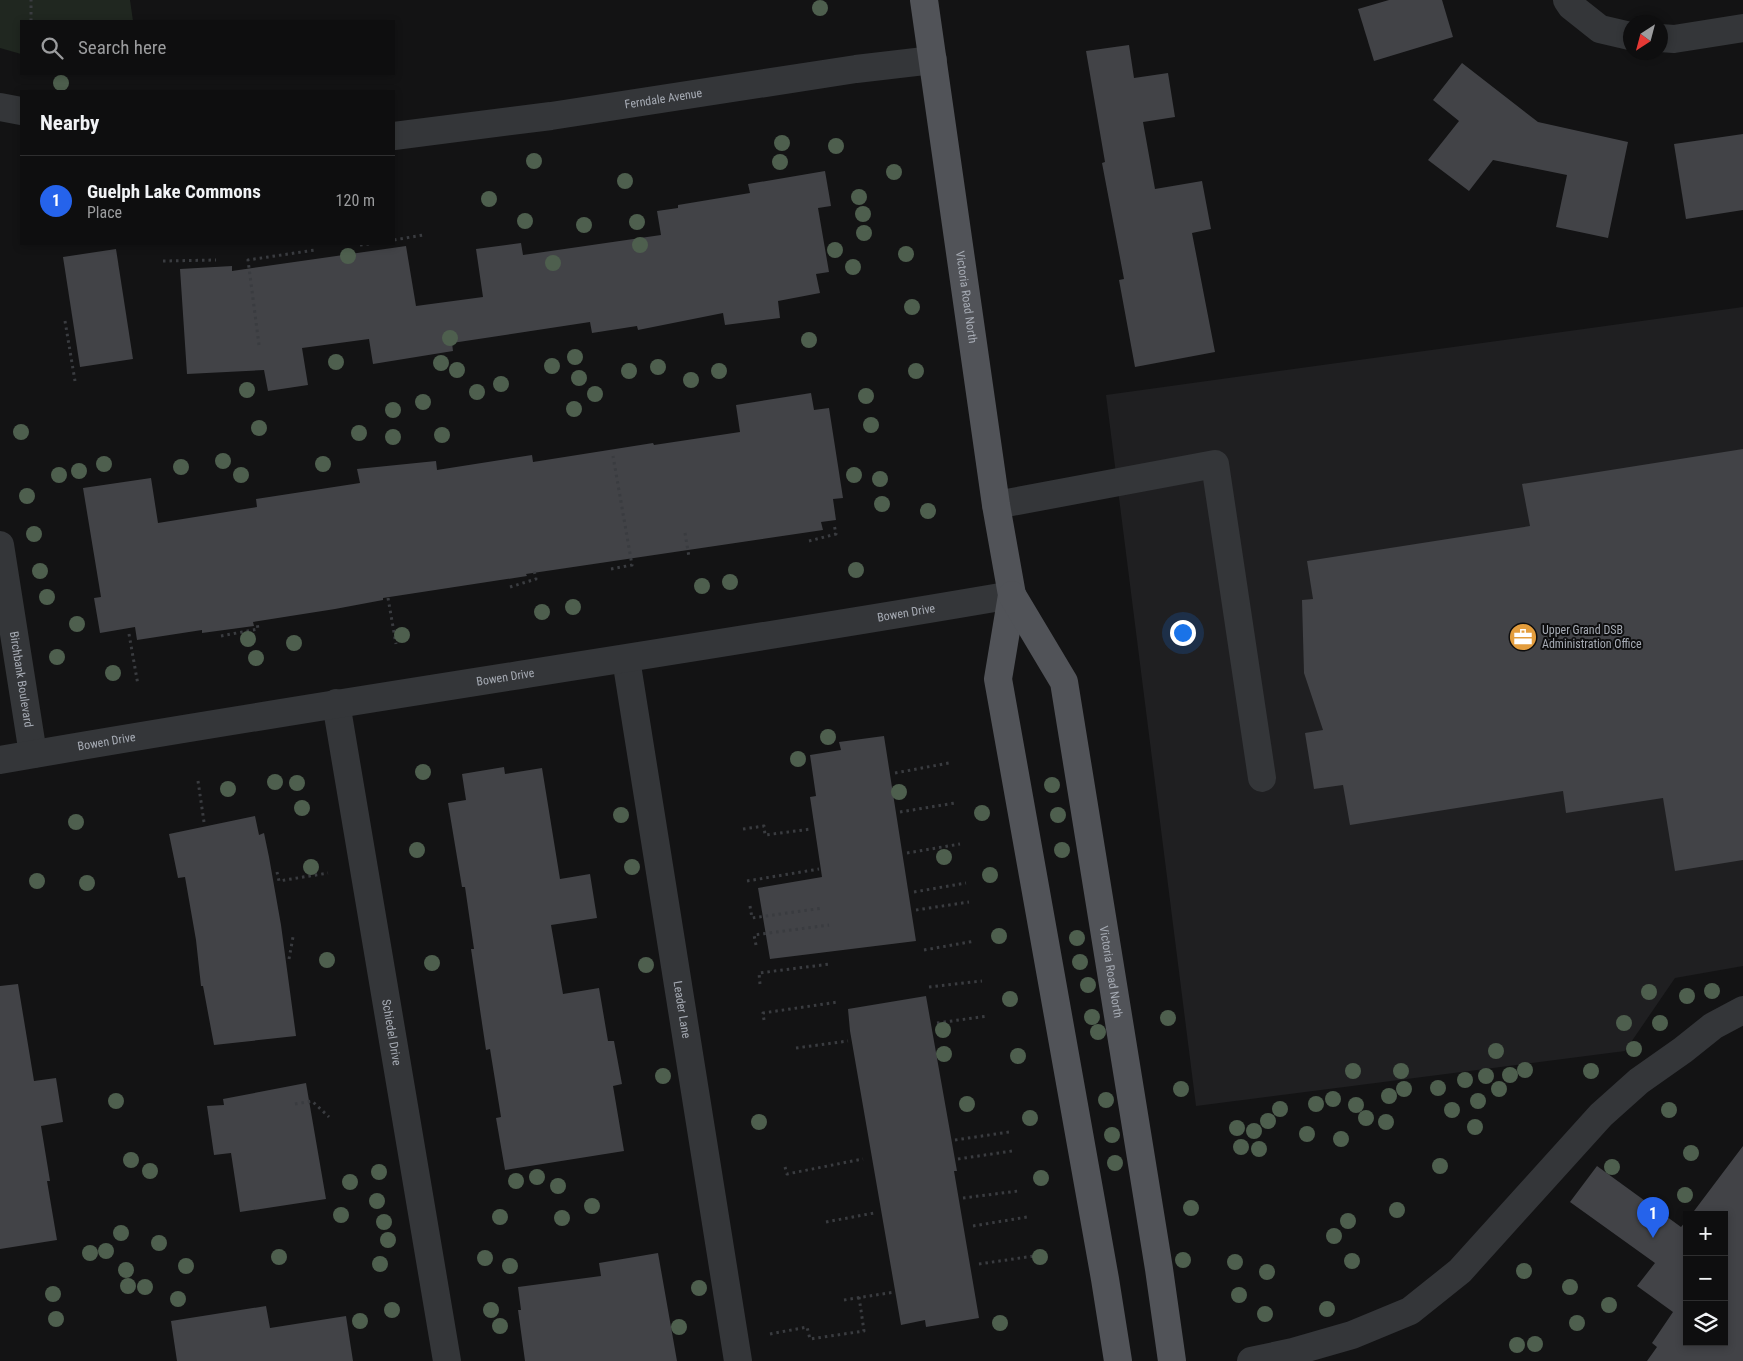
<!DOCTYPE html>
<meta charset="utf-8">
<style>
body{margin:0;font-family:"Roboto Condensed",sans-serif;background:#171718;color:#f1f3f6}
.controls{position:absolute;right:15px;bottom:15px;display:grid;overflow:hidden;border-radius:0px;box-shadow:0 2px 8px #0003}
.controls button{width:45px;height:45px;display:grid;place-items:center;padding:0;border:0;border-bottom:1px solid #2e2e2f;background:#0e0e0f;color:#f1f3f6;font:25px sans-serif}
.compass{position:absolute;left:1623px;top:15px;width:45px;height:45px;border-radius:50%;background:#0e0e0f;box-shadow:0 2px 8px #0003;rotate:216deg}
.you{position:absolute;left:1182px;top:632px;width:18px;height:18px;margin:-12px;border:4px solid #fff;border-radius:50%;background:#1a73e8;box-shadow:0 0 0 8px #1a73e833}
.badge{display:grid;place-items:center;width:32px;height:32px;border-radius:50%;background:#2563eb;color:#fff;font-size:16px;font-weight:700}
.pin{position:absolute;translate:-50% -41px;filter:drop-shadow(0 1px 2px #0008)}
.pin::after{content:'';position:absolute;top:26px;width:18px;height:15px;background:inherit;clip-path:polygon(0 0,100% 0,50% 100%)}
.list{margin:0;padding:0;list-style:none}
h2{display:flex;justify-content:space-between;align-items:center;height:65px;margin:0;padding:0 20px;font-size:21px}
h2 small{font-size:16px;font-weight:400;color:#9b9c9e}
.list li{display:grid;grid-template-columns:32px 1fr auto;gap:15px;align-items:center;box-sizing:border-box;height:90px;padding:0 20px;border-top:1px solid #2e2e2f}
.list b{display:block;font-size:19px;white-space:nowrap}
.list p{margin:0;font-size:16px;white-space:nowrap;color:#9b9c9e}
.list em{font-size:16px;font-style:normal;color:#9b9c9e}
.icon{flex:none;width:28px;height:28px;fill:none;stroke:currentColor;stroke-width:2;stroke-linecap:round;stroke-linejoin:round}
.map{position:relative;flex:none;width:1743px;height:1361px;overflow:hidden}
.search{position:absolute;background:#0e0e0f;box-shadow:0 2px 8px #0003;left:20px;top:20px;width:375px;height:55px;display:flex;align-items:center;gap:12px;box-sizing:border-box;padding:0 18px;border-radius:0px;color:#9b9c9e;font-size:19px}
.panel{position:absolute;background:#0e0e0f;box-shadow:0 2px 8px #0003;left:20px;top:90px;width:375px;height:155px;border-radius:0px}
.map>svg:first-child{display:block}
</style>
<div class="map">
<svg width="1743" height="1361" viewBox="0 0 1743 1361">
<rect width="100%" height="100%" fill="#131314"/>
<path fill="#1f1f21" d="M1743,307V966L1675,978L1625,1051L1196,1106L1106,395Z"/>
<path fill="#202720" d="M0,0H130L133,21H21V54L0,48Z"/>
<g fill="#424347">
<path d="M1389,0H1442L1453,37L1374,61L1358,9Z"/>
<path d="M1129,45L1134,78L1168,73L1175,117L1143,122L1155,189L1202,181L1211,229L1192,233L1215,352L1135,367L1119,280L1124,279L1102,163L1105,162L1086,51Z"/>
<path d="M1462,63L1538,122L1628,142L1608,238L1556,227L1567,175L1493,160L1469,191L1428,160L1459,121L1433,100Z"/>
<path d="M1743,134V210L1686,219L1674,144Z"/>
<path d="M825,171L831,206L818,208L829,272L816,274L820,293L778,301L780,318L725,325L723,313L638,330L637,326L592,333L590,322L452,343L453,351L373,364L369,339L302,348L308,385L268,391L264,370L187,374L180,269L232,266V271L406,246L416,306L483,297L476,249L521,243L523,255L661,235L657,211L678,208V205L750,193L748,184Z"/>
<path d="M116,249L133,359L80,367L63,257Z"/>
<path d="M811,393L814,410L829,408L843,498L833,499L836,520L821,522L823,530L526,574L527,576L383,598V600L335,609L253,622L254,626L202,633V630L137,640L135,627L100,633L94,598L101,597L83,488L151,478L158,523L257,507L256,499L360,483L357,469L436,461L437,470L532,455L533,462L653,443L654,445L740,432L736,405Z"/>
<path d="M1743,449V860L1675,871L1663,798L1566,813L1563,791L1350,825L1343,785L1314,789L1305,733L1323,730L1304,673L1302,600L1313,599L1307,561L1530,526L1522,484Z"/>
<path d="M884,736L916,941L770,959L758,888L822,877L810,797L816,796L810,755L841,750L839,742Z"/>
<path d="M504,767L505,774L542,768L560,879L590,874L597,918L551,925L563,994L599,988L608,1041H614L622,1084L613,1086L624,1151L505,1170L496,1118L501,1117L490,1049L486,1050L471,949H474L465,887H462L448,803L466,800L462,774Z"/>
<path d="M255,816L259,835L264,833L269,857L281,925L296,1036L214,1045L203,986H201L196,940L185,877L178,878L169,834Z"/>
<path d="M18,984L34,1081L56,1078L63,1122L41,1126L50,1181H47L57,1240L0,1249V986Z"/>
<path d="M926,996L957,1171H954L979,1318L926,1327L925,1320L901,1325L850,1031L848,1009Z"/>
<path d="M306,1083L326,1199L240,1212L231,1153L214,1155L207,1106L224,1105L223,1099Z"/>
<path d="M1743,1146V1361H1647L1657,1347L1652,1343L1673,1312L1637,1286L1655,1263L1570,1202L1597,1166L1681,1227L1687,1220V1342H1724V1215H1691Z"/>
<path d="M658,1253L677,1361H525L518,1310H521L518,1287L601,1276L599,1263Z"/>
<path d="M266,1306L270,1328L346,1316L353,1361H177L171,1321Z"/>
</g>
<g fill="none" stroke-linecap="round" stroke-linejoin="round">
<g stroke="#3a3c40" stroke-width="3" stroke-dasharray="2.5 4" stroke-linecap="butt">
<path d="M31,21V0"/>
<path d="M394,240L423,235"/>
<path d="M360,245L369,244"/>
<path d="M163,261L216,260"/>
<path d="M65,321L75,381"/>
<path d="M259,345L248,260L315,250"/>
<path d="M685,533L689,557"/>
<path d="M809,541L836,534L834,524"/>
<path d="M611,569L632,565L613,456"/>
<path d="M510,587L536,579L534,570"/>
<path d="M388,598L396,644"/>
<path d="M129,634L138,685"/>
<path d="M221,636L258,629L257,622"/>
<path d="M895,773L949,763"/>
<path d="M198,781L204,822"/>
<path d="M900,812L955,803"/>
<path d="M743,829L764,826L765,835L811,829"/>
<path d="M907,853L960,844"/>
<path d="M277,872L279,881L328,873"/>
<path d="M747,881L819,869"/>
<path d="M914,892L966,883"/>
<path d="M750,906L752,918L823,908"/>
<path d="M916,910L969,902"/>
<path d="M756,945L754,935L829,925"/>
<path d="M924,950L975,941"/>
<path d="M289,959L293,937"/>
<path d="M760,984L759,973L830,964"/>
<path d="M929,987L982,981"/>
<path d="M764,1020L763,1013L838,1002"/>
<path d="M937,1023L988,1016"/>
<path d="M796,1048L848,1041"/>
<path d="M295,1104L312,1101L329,1117"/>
<path d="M955,1140L1009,1132"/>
<path d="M958,1159L1012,1151"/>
<path d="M785,1167L787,1174L863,1159"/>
<path d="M963,1198L1018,1191"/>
<path d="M826,1222L874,1213"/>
<path d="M973,1226L1027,1217"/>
<path d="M979,1264L1034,1256"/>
<path d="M844,1300L895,1292"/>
<path d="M770,1334L807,1327L810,1339L864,1331L859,1297"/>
</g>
<g stroke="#343639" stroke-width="28">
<path d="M1567,0L1571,6L1600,29L1630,36"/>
<path d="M1660,38L1674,39L1743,28"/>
<path d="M0,107L21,111"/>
<path id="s1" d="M394,136L551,116L856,69L933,60"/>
<path d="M996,505L1215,464L1262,778"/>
<path id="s2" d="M0,545L33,754"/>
<path id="s3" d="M626,659L738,1361"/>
<path id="s4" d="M336,703L447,1361"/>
<path id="s5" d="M0,760C337,701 675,653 1012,595"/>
<path d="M1251,1361L1293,1352L1352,1335L1410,1311L1460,1271L1601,1115L1639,1081L1683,1050L1713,1026L1743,1010"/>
</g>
<g stroke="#515358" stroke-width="28">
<path id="s6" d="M924,0L996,505L1012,595L998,679L1105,1279L1118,1361"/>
<path id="s7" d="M1012,595L1064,682L1159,1269L1172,1361"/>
</g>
</g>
<g fill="#4e5f4e">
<circle cx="820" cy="8" r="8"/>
<circle cx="61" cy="83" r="8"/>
<circle cx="782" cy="143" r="8"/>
<circle cx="836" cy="146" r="8"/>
<circle cx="534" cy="161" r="8"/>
<circle cx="780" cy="162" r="8"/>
<circle cx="894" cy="172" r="8"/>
<circle cx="625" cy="181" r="8"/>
<circle cx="859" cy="197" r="8"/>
<circle cx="489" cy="199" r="8"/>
<circle cx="863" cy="214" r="8"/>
<circle cx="525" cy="221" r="8"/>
<circle cx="637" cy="222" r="8"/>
<circle cx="584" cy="225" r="8"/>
<circle cx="864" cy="233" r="8"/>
<circle cx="640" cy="245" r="8"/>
<circle cx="835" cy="250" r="8"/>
<circle cx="906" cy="254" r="8"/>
<circle cx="348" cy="256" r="8"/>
<circle cx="553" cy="263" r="8"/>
<circle cx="853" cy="267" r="8"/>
<circle cx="912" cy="307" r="8"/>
<circle cx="450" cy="338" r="8"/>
<circle cx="809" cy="340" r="8"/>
<circle cx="575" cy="357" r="8"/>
<circle cx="336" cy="362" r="8"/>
<circle cx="441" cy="363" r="8"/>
<circle cx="552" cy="366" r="8"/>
<circle cx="658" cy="367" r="8"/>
<circle cx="457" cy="370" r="8"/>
<circle cx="629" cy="371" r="8"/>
<circle cx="719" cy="371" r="8"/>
<circle cx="916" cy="371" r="8"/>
<circle cx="579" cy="378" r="8"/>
<circle cx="691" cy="380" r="8"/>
<circle cx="501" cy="384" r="8"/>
<circle cx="247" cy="390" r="8"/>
<circle cx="477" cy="392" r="8"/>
<circle cx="595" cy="394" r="8"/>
<circle cx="866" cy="396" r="8"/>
<circle cx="423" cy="402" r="8"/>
<circle cx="574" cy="409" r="8"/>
<circle cx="393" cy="410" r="8"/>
<circle cx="871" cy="425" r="8"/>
<circle cx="259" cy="428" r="8"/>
<circle cx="21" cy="432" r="8"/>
<circle cx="359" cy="433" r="8"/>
<circle cx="442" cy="435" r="8"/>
<circle cx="393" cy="437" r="8"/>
<circle cx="223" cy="461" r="8"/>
<circle cx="104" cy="464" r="8"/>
<circle cx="323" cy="464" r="8"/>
<circle cx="181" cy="467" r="8"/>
<circle cx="79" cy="471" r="8"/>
<circle cx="59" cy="475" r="8"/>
<circle cx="241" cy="475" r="8"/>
<circle cx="854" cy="475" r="8"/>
<circle cx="880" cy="479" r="8"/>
<circle cx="27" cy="496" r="8"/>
<circle cx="882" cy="504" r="8"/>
<circle cx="928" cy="511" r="8"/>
<circle cx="34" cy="534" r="8"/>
<circle cx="856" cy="570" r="8"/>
<circle cx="40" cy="571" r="8"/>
<circle cx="730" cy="582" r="8"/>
<circle cx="702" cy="586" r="8"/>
<circle cx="47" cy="597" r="8"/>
<circle cx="573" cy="607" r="8"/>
<circle cx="542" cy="612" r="8"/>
<circle cx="77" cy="624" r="8"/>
<circle cx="402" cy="635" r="8"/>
<circle cx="248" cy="639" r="8"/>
<circle cx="294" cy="643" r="8"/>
<circle cx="57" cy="657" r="8"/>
<circle cx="256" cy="658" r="8"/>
<circle cx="113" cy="673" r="8"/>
<circle cx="828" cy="737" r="8"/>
<circle cx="798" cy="759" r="8"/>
<circle cx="423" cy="772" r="8"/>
<circle cx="275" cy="782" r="8"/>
<circle cx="297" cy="783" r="8"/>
<circle cx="1052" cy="785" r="8"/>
<circle cx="228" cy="789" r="8"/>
<circle cx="899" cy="792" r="8"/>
<circle cx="302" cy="808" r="8"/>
<circle cx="982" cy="813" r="8"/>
<circle cx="621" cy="815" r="8"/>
<circle cx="1058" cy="815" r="8"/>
<circle cx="76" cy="822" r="8"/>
<circle cx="417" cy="850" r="8"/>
<circle cx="1062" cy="850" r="8"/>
<circle cx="944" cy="857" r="8"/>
<circle cx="311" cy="867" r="8"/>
<circle cx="632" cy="867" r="8"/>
<circle cx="990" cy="875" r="8"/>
<circle cx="37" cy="881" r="8"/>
<circle cx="87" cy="883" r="8"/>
<circle cx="999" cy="936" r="8"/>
<circle cx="1077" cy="938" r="8"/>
<circle cx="327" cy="960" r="8"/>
<circle cx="1080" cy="962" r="8"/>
<circle cx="432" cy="963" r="8"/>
<circle cx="646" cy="965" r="8"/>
<circle cx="1088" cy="985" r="8"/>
<circle cx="1712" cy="991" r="8"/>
<circle cx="1649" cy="992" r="8"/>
<circle cx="1687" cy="996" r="8"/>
<circle cx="1010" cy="999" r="8"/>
<circle cx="1092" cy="1017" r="8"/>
<circle cx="1168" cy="1018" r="8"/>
<circle cx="1624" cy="1023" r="8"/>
<circle cx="1660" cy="1023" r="8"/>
<circle cx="943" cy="1030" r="8"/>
<circle cx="1098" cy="1032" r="8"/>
<circle cx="1634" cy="1049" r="8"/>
<circle cx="1496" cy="1051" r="8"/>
<circle cx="944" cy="1054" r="8"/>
<circle cx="1018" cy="1056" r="8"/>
<circle cx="1525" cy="1070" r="8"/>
<circle cx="1353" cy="1071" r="8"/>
<circle cx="1401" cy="1071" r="8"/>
<circle cx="1591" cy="1071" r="8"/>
<circle cx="1510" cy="1075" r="8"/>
<circle cx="663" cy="1076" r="8"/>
<circle cx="1486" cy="1076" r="8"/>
<circle cx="1465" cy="1080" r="8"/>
<circle cx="1438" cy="1088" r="8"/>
<circle cx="1181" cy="1089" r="8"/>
<circle cx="1404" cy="1089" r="8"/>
<circle cx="1499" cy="1089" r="8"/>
<circle cx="1389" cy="1096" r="8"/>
<circle cx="1333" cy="1099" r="8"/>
<circle cx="1106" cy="1100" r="8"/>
<circle cx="116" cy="1101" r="8"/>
<circle cx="1478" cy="1101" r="8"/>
<circle cx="967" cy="1104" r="8"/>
<circle cx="1316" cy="1104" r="8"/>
<circle cx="1356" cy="1105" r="8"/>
<circle cx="1280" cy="1109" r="8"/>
<circle cx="1452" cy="1110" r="8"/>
<circle cx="1669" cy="1110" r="8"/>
<circle cx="1030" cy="1118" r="8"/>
<circle cx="1366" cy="1118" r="8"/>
<circle cx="1268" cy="1121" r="8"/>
<circle cx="759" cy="1122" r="8"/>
<circle cx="1386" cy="1122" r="8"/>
<circle cx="1475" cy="1127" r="8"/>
<circle cx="1237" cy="1128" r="8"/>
<circle cx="1254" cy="1131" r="8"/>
<circle cx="1307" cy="1134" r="8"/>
<circle cx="1112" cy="1135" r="8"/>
<circle cx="1341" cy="1139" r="8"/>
<circle cx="1241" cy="1147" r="8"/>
<circle cx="1259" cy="1149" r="8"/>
<circle cx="1691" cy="1153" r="8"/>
<circle cx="131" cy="1160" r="8"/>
<circle cx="1115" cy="1163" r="8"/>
<circle cx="1440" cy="1166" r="8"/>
<circle cx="1612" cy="1167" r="8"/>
<circle cx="150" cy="1171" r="8"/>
<circle cx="379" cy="1172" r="8"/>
<circle cx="537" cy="1177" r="8"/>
<circle cx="1041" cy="1178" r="8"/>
<circle cx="516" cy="1181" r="8"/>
<circle cx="350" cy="1182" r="8"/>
<circle cx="558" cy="1186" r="8"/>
<circle cx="1685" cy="1195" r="8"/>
<circle cx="377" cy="1201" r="8"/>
<circle cx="592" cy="1206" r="8"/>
<circle cx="1191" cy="1208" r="8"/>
<circle cx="1397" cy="1210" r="8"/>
<circle cx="341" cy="1215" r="8"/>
<circle cx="500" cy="1217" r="8"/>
<circle cx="562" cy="1218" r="8"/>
<circle cx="1348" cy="1221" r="8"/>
<circle cx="384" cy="1222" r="8"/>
<circle cx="121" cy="1233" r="8"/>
<circle cx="1334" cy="1236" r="8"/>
<circle cx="388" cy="1240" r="8"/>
<circle cx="159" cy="1243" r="8"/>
<circle cx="106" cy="1251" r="8"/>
<circle cx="90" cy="1253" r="8"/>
<circle cx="279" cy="1257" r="8"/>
<circle cx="1040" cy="1257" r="8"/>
<circle cx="485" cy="1258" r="8"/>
<circle cx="1183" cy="1260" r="8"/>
<circle cx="1352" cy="1261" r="8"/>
<circle cx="1235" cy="1262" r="8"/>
<circle cx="380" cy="1264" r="8"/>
<circle cx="186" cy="1266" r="8"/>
<circle cx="510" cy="1266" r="8"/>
<circle cx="126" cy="1270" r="8"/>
<circle cx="1524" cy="1271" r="8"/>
<circle cx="1267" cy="1272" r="8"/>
<circle cx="128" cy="1286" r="8"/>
<circle cx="145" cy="1287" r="8"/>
<circle cx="1570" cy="1287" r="8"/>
<circle cx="699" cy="1288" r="8"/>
<circle cx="53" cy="1294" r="8"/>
<circle cx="1239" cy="1295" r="8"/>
<circle cx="178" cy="1299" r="8"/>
<circle cx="1609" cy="1305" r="8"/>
<circle cx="1327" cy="1309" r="8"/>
<circle cx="392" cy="1310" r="8"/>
<circle cx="491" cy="1310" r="8"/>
<circle cx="1265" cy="1314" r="8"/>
<circle cx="56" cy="1319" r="8"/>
<circle cx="360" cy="1321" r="8"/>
<circle cx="1000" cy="1323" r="8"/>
<circle cx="1577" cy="1323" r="8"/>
<circle cx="500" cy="1326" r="8"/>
<circle cx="679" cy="1327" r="8"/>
<circle cx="1535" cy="1344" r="8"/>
<circle cx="1517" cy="1345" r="8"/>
</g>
<defs>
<symbol id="office-disc" viewBox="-11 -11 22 22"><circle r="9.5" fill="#e39d3d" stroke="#0e0e0f"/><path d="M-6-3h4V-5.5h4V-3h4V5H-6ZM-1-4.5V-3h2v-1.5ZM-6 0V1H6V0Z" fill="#fff"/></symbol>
</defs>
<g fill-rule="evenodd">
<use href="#office-disc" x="1507" y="621" width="32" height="32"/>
</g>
<g text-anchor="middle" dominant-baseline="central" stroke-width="4" stroke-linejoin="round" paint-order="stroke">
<g font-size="12" fill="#a6abb4" stroke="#0e0e0f">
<text stroke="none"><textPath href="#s1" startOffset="272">Ferndale Avenue</textPath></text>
<text stroke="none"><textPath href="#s6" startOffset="300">Victoria Road North</textPath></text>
<text stroke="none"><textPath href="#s5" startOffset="918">Bowen Drive</textPath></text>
<text stroke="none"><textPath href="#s5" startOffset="512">Bowen Drive</textPath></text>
<text stroke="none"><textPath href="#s2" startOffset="136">Birchbank Boulevard</textPath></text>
<text stroke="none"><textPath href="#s5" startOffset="108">Bowen Drive</textPath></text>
<text stroke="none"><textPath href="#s7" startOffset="395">Victoria Road North</textPath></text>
<text stroke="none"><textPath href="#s3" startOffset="355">Leader Lane</textPath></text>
<text stroke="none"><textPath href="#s4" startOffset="334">Schiedel Drive</textPath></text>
</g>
<g font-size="12" fill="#a6abb4" stroke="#0e0e0f" text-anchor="start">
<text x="1542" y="630">Upper Grand DSB<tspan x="1542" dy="14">Administration Office</tspan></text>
</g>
</g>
</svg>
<div class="controls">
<button>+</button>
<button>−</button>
<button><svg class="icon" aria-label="layers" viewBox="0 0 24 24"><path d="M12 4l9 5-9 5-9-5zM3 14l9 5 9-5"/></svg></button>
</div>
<svg class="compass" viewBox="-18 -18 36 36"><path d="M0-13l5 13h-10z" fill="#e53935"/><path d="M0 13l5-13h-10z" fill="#9b9c9e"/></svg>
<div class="you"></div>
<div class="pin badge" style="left:1653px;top:1238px">1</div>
<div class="search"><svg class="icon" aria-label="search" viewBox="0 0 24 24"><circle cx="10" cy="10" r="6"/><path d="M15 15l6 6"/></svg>Search here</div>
<section class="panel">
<h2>Nearby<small></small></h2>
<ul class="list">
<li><span class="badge">1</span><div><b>Guelph Lake Commons</b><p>Place</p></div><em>120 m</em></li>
</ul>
</section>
</div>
